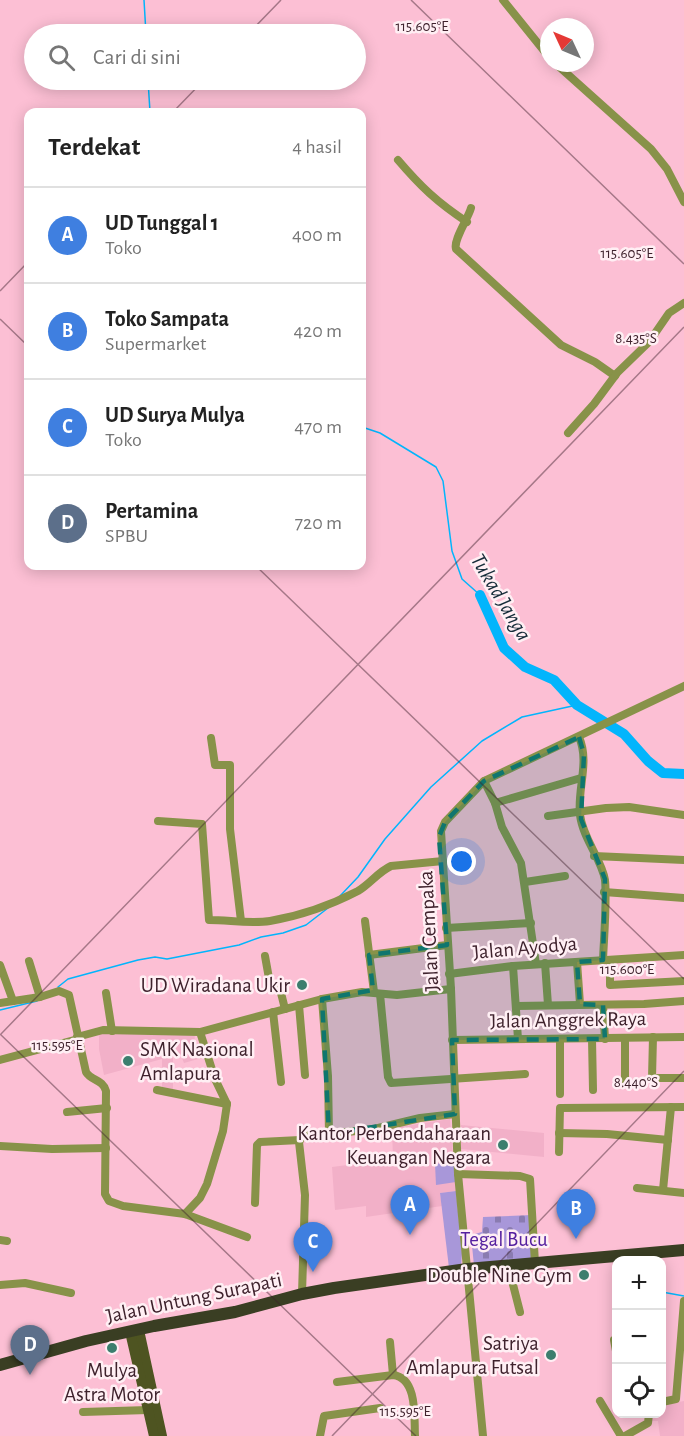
<!DOCTYPE html>
<html lang="id">
<meta charset="utf-8">
<style>
body{margin:0;font-family:"Alegreya Sans",sans-serif;background:#f2f2f2;color:#222}
.controls{position:absolute;right:18px;bottom:18px;display:grid;overflow:hidden;border-radius:12px;box-shadow:0 3px 15px #0003}
.controls button{width:54px;height:54px;display:grid;place-items:center;padding:0;border:0;border-bottom:2px solid #e0e0e0;background:#fff;color:#222;font:30px sans-serif}
.compass{position:absolute;left:540px;top:18px;width:54px;height:54px;border-radius:50%;background:#fff;box-shadow:0 3px 15px #0003;rotate:314deg}
.you{position:absolute;left:462px;top:862px;width:21px;height:21px;margin:-15px;border:4px solid #fff;border-radius:50%;background:#1a73e8;box-shadow:0 0 0 9px #1a73e833}
.badge{display:grid;place-items:center;width:39px;height:39px;border-radius:50%;background:#0f766e;color:#fff;font-size:20px;font-weight:700}
.pin{position:absolute;translate:-50% -50px;filter:drop-shadow(0 2px 3px #0008)}
.pin::after{content:'';position:absolute;top:32px;width:21px;height:18px;background:inherit;clip-path:polygon(0 0,100% 0,50% 100%)}
.list{margin:0;padding:0;list-style:none}
h2{display:flex;justify-content:space-between;align-items:center;height:78px;margin:0;padding:0 24px;font-size:26px}
h2 small{font-size:20px;font-weight:400;color:#767676}
.list li{display:grid;grid-template-columns:39px 1fr auto;gap:18px;align-items:center;box-sizing:border-box;height:96px;padding:0 24px;border-top:2px solid #e0e0e0}
.list b{display:block;font-size:22px;white-space:nowrap}
.list p{margin:0;font-size:20px;white-space:nowrap;color:#767676}
.list em{font-size:20px;font-style:normal;color:#767676}
.icon{flex:none;width:33px;height:33px;fill:none;stroke:currentColor;stroke-width:2;stroke-linecap:round;stroke-linejoin:round}
.map{position:relative;flex:none;width:684px;height:1436px;overflow:hidden}
.search{position:absolute;background:#fff;box-shadow:0 3px 15px #0003;left:24px;top:24px;width:342px;height:66px;display:flex;align-items:center;gap:15px;box-sizing:border-box;padding:0 21px;border-radius:33px;color:#767676;font-size:22px}
.panel{position:absolute;background:#fff;box-shadow:0 3px 15px #0003;left:24px;top:108px;width:342px;height:462px;border-radius:12px}
.map>svg:first-child{display:block}
</style>
<div class="map">
<svg width="684" height="1436" viewBox="0 0 684 1436">
<defs>
<pattern id="cemetery-stones" width="16" height="16" patternUnits="userSpaceOnUse" patternTransform="scale(1.5)"><rect width="16" height="16" fill="#a897d9"/><path d="M2 7V4a2 2 0 0 1 4 0v3zM10 15v-3a2 2 0 0 1 4 0v3z" fill="#8a7bb0"/></pattern>
</defs>
<rect width="100%" height="100%" fill="#fcbfd4"/>
<g fill="#f2b0c8">
<path d="M99,1031L195,1034L194,1047L202,1044L205,1057L184,1063L180,1053L173,1056V1089L162,1087V1059L104,1075L99,1049Z"/>
<path d="M450,1119L456,1191L440,1193L442,1206L366,1217V1206L335,1210L332,1167L393,1159L392,1128Z"/>
<path d="M461,1125L544,1133V1157L461,1149Z"/>
<path d="M684,1401V1436H660L658,1421H645L644,1414H662V1405Z"/>
</g>
<g fill="#a897d9">
<path d="M454,1161L456,1182L436,1185L435,1164Z"/>
<path d="M456,1191L462,1253L461,1267L449,1268L440,1193Z"/>
</g>
<path fill="url(#cemetery-stones)" d="M532,1215L531,1259L474,1266L471,1235L482,1232L483,1217Z"/>
<g fill="none" stroke-linecap="round" stroke-linejoin="round">
<g stroke="#02b5fc" stroke-width="1.5">
<path d="M144,0L146,34"/>
<path d="M148,80L150,112"/>
<path d="M362,427L380,433L436,467L443,481L452,551L462,579L480,595"/>
<path d="M340,896L358,877L385,839L431,787L482,741L522,717L577,705"/>
<path d="M58,987L68,979L138,960L155,957L167,959L239,945L261,937L283,933L306,925L328,908"/>
<path d="M0,1010L37,1001"/>
<path d="M662,1292L684,1296"/>
</g>
<path stroke="#02b5fc" stroke-width="10" d="M480,595L504,648L525,667L554,680L577,705L624,734L648,761L663,773L684,774"/>
<g stroke="#889249" stroke-width="8">
<path d="M503,0L549,57"/>
<path d="M555,63L651,149L667,169L684,202"/>
<path d="M398,160C421,187 437,202 467,222"/>
<path d="M471,208C468,219 453,240 456,249L561,345L595,362L615,376"/>
<path d="M568,433L594,404L617,373L649,342L669,313L684,303"/>
<path d="M579,737C590,762 577,789 580,815C583,839 602,860 605,880C607,902 604,936 603,960"/>
<path d="M211,738L215,765H230V829L241,921"/>
<path d="M484,781L495,803L502,827L521,863L536,964"/>
<path d="M495,803L581,778"/>
<path d="M548,816L606,808L629,807L684,815"/>
<path d="M158,821L202,824L209,920C229,920 250,924 270,921C299,916 331,905 358,891C370,884 378,872 391,866L443,861"/>
<path d="M594,856L684,860"/>
<path d="M525,882L565,876"/>
<path d="M604,892L684,898"/>
<path d="M365,921L374,992"/>
<path d="M446,928L531,923"/>
<path d="M369,955L447,945"/>
<path d="M265,956L270,984L272,987L280,989L285,1009"/>
<path d="M610,960V985L684,981"/>
<path d="M29,961L40,997"/>
<path d="M577,962L580,1004"/>
<path d="M545,963L548,1005"/>
<path d="M0,965L13,1001"/>
<path d="M513,966L518,1039"/>
<path d="M449,974L513,966L684,955"/>
<path d="M106,993L112,1031"/>
<path d="M380,994L388,1077L391,1083L525,1074"/>
<path d="M322,999L328,1076L329,1134"/>
<path d="M0,1003L40,997L59,991L69,995L86,1072C91,1081 103,1079 106,1091L105,1194L109,1201L123,1206L185,1214L247,1237"/>
<path d="M299,1005L305,1075"/>
<path d="M603,1005L605,1039"/>
<path d="M516,1006L644,1004L684,1001"/>
<path d="M273,1012L281,1082"/>
<path d="M77,1037L103,1030L200,1032L322,999L362,992L397,995L451,989"/>
<path d="M653,1037L652,1078H684"/>
<path d="M560,1039V1094"/>
<path d="M592,1039L593,1090"/>
<path d="M452,1040L684,1037"/>
<path d="M0,1060L78,1039"/>
<path d="M625,1084V1038"/>
<path d="M157,1090L227,1104"/>
<path d="M67,1112L107,1108"/>
<path d="M559,1133L607,1134L668,1140"/>
<path d="M0,1146L52,1149L106,1148"/>
<path d="M559,1152L560,1108L684,1107"/>
<path d="M458,1174L520,1176L530,1179L535,1263"/>
<path d="M637,1188L684,1193"/>
<path d="M663,1190L671,1107"/>
<path d="M255,1203L257,1145L260,1142L300,1140"/>
<path d="M185,1214L200,1198L207,1184L223,1131L227,1104L215,1079L200,1032"/>
<path d="M0,1240L7,1241"/>
<path d="M508,1265L520,1312"/>
<path d="M0,1285L25,1283L71,1293"/>
<path d="M302,1294L305,1195L299,1142L301,1137L310,1134H329L374,1129L420,1118L455,1114"/>
<path d="M614,1340L616,1351"/>
<path d="M390,1342L393,1375"/>
<path d="M337,1382L393,1375C418,1378 414,1418 415,1436"/>
<path d="M600,1401L621,1436"/>
<path d="M662,1402L676,1399L684,1301"/>
<path d="M83,1412L148,1410"/>
<path d="M320,1436L324,1416L380,1408"/>
<path d="M483,1436L458,1174L451,989L441,831L445,822L484,781L684,686"/>
<path d="M625,1436L648,1423L649,1414"/>
</g>
<g stroke="#4e5421" stroke-width="10">
<path d="M139,1330L162,1436"/>
<path d="M130,1332L154,1436"/>
</g>
<path stroke="#3a3e23" stroke-width="12" d="M0,1365L86,1341L154,1326L235,1312L302,1294L334,1288L467,1269L684,1250"/>
</g>
<path fill="#0f766e" fill-opacity="0.2" stroke="#0f766e" stroke-width="4.5" stroke-dasharray="12 8" stroke-linejoin="round" d="M579,737L584,754L581,819L605,879L603,960L577,962L580,1004L603,1005L605,1039L452,1040L455,1114L329,1134L322,999L373,990L369,955L447,945L439,837L445,822L484,781Z"/>
<path fill="none" stroke="#3f222d" stroke-width="1.5" stroke-opacity="0.45" d="M411,0L684,264M248,34L281,0M173,112L204,80M0,291L28,262M0,319L28,346M256,566L684,979M0,1034L416,1436M0,1035L684,327M332,1436L684,1071"/>
<g fill="#3c7e6e" stroke="#ffeff4" stroke-width="2">
<circle cx="302" cy="985" r="6"/>
<circle cx="128" cy="1061" r="6"/>
<circle cx="503" cy="1145" r="6"/>
<circle cx="584" cy="1275" r="6"/>
<circle cx="112" cy="1348" r="6"/>
<circle cx="551" cy="1355" r="6"/>
</g>
<g text-anchor="middle" dominant-baseline="central" stroke-width="5" stroke-linejoin="round" paint-order="stroke">
<g font-size="21" fill="#3f222d" stroke="#ffeff4">
<text transform="translate(429 931) rotate(-93)">Jalan Cempaka</text>
<text transform="translate(525 948) rotate(-5)">Jalan Ayodya</text>
<text transform="translate(568 1020) rotate(-1)">Jalan Anggrek Raya</text>
<text transform="translate(194 1298) rotate(-12)">Jalan Untung Surapati</text>
</g>
<g font-size="21" fill="#3f222d" stroke="#ffeff4" text-anchor="end">
<text x="290" y="985">UD Wiradana Ukir</text>
<text x="140" y="1049" text-anchor="start">SMK Nasional<tspan x="140" dy="24">Amlapura</tspan></text>
<text x="491" y="1133">Kantor Perbendaharaan<tspan x="491" dy="24">Keuangan Negara</tspan></text>
<text x="572" y="1275">Double Nine Gym</text>
<text x="539" y="1343">Satriya<tspan x="539" dy="24">Amlapura Futsal</tspan></text>
<text x="112" y="1370" text-anchor="middle">Mulya<tspan x="112" dy="24">Astra Motor</tspan></text>
</g>
<g font-size="21" fill="#55209f" stroke="#ffeff4">
<text x="504" y="1239">Tegal Bucu</text>
</g>
<g font-size="22" font-style="italic" fill="#162c39" stroke="#ffeff4">
<text transform="translate(501 597) rotate(59)">Tukad Janga</text>
</g>
</g>
<g font-size="15" text-anchor="middle" fill="#3f222d" stroke="#ffeff4" stroke-width="5" stroke-linejoin="round" paint-order="stroke">
<text x="422" y="31">115.605°E</text>
<text x="627" y="258">115.605°E</text>
<text x="636" y="343">8.435°S</text>
<text x="627" y="974">115.600°E</text>
<text x="57" y="1050">115.595°E</text>
<text x="636" y="1087">8.440°S</text>
<text x="405" y="1416">115.595°E</text>
</g>
</svg>
<div class="controls">
<button>+</button>
<button>−</button>
<button><svg class="icon" aria-label="locate" viewBox="0 0 24 24"><circle cx="12" cy="12" r="6"/><path d="M12 2v4M12 18v4M2 12h4M18 12h4"/></svg></button>
</div>
<svg class="compass" viewBox="-18 -18 36 36"><path d="M0-13l5 13h-10z" fill="#e53935"/><path d="M0 13l5-13h-10z" fill="#767676"/></svg>
<div class="you"></div>
<div class="pin badge" style="left:410px;top:1235px;background:#3f7fe0">A</div>
<div class="pin badge" style="left:576px;top:1239px;background:#3f7fe0">B</div>
<div class="pin badge" style="left:313px;top:1272px;background:#3f7fe0">C</div>
<div class="pin badge" style="left:30px;top:1375px;background:#5c6f8a">D</div>
<div class="search"><svg class="icon" aria-label="search" viewBox="0 0 24 24"><circle cx="10" cy="10" r="6"/><path d="M15 15l6 6"/></svg>Cari di sini</div>
<section class="panel">
<h2>Terdekat<small>4 hasil</small></h2>
<ul class="list">
<li><span class="badge" style="background:#3f7fe0">A</span><div><b>UD Tunggal 1</b><p>Toko</p></div><em>400 m</em></li>
<li><span class="badge" style="background:#3f7fe0">B</span><div><b>Toko Sampata</b><p>Supermarket</p></div><em>420 m</em></li>
<li><span class="badge" style="background:#3f7fe0">C</span><div><b>UD Surya Mulya</b><p>Toko</p></div><em>470 m</em></li>
<li><span class="badge" style="background:#5c6f8a">D</span><div><b>Pertamina</b><p>SPBU</p></div><em>720 m</em></li>
</ul>
</section>
</div>
